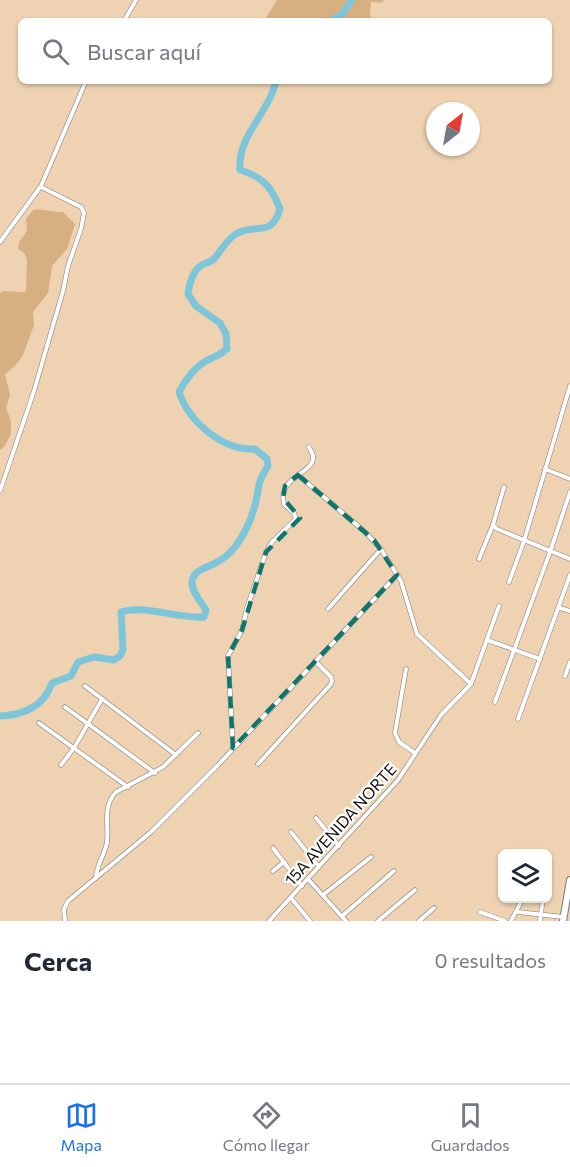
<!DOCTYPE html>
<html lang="es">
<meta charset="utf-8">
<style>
body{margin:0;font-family:Commissioner,sans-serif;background:#f6f6f7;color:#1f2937}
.controls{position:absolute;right:18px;bottom:18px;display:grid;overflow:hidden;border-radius:9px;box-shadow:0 2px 4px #0004}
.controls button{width:54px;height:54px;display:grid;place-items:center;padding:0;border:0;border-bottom:2px solid #e0e1e3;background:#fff;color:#1f2937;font:30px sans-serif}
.compass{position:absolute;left:426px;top:102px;width:54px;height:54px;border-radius:50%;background:#fff;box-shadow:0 2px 4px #0004;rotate:31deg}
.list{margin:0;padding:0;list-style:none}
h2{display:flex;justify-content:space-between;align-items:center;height:78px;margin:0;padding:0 24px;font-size:26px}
h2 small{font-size:20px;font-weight:400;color:#747a83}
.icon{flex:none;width:33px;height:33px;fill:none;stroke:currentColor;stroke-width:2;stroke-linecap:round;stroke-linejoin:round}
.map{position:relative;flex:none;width:570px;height:921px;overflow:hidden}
.search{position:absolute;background:#fff;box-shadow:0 2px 4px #0004;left:18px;right:18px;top:18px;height:66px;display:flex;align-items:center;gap:15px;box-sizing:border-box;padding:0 21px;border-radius:9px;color:#747a83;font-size:22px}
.sheet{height:162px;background:#fff}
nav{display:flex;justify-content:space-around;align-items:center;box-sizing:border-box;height:84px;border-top:2px solid #e0e1e3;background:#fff;font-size:16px;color:#747a83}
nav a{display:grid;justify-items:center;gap:3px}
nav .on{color:#1a73e8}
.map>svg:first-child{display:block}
</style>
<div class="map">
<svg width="570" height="921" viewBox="0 0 570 921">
<rect width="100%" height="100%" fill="#ebe8e3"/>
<path fill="#eed2b1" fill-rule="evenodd" d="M0,0H570V921H0ZM21,21H549V81H21ZM435,111H471V147H435ZM502,854H548V898H502Z"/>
<g fill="#d7b081">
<path d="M277,0H384L381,3L371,2L370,16L375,21H264Z"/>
<path d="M33,210C44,208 53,213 63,212L75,224L67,249L52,266L48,293L33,312L34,325L23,355L15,366L5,374L10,395L6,408L11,421V434L5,446L0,450V293L4,291L25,292L26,289L27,259L24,253L18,249L19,242L27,231L26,219Z"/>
</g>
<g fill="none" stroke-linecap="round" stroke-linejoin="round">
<g stroke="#7dc6d9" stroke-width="7">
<path d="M331,21L342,14L352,0"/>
<path d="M0,716C24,715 44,706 52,683L71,676L78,662L94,657L114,660L120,656L123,650L121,612C143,604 178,619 204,617L206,610C201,602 191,591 192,581C194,569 208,568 217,562C224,559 230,553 235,547C244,535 251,520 255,505C260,487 256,484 268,466L267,459L255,449C223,451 189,422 179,392C185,380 197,364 210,359C218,355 220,355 227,349L226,334L220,323L196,306L188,294C189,284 193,270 202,265C207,262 210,263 214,259C221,251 227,239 236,234C255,222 271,239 280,209C271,186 263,177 240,170C237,136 269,113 276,81"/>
</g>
<defs>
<g id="street">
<path d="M124,21L136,0"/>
<path d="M0,242L41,186L86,81"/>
<path d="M545,469L570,479"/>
<path d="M298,475L364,531L381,549L401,581L417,634L471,684"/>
<path d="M504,487L493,525L497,529L570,559"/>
<path d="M0,491L34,391L63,291L68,266L81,229L84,213L81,207L41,187"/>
<path d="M479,559L493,525"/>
<path d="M509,582L524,541L570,386"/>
<path d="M560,608L570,611"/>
<path d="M328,609L381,549"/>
<path d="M487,640L540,659"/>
<path d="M406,669L395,733L399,742L415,753"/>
<path d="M565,676L570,662"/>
<path d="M85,686L176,755"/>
<path d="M495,702L550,552L570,492"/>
<path d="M65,707L155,773"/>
<path d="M518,719L570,575"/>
<path d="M39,723L128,787"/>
<path d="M233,748L228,656L242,630L247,608L266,552L272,542L296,519L294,513L284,504C277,476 316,473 313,456C313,453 310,450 309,447"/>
<path d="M258,764L331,684L332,681L331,677L315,661"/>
<path d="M61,765L74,748L102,699"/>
<path d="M316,818L339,846"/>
<path d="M291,832L319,867"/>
<path d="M273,848L302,886"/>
<path d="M273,871L284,862"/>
<path d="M96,878C96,865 105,855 107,842C109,824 102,807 116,792L163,767L198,733"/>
<path d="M308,879L346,921"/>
<path d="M323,895L371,857"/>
<path d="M291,898L310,921"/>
<path d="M480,912L505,921"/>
<path d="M518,912L563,917"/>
<path d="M342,916L394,871"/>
<path d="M65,921L64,909L68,901L151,832L218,765L397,575"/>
<path d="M269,921L398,780L441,715L471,684L499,606"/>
<path d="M378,921L415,890"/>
<path d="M419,921L434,908"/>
<path d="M511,921L523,898"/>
<path d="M540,921L543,898"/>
</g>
<path id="secondary" d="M563,921L570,880"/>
</defs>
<use href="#street" stroke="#7d7975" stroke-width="5"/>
<use href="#secondary" stroke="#7d7975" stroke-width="8"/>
<use href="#street" stroke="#fff" stroke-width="4"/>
<use href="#secondary" stroke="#fff" stroke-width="6"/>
</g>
<path fill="none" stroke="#0f766e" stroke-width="4.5" stroke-dasharray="12 8" stroke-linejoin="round" d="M298,475L374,540L397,575L233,748L228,656L242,630L266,552L300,518L283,498L285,486Z"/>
<g text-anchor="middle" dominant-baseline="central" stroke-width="4.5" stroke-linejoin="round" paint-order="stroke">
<g font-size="16" fill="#100f0e" stroke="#fff">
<text transform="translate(340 824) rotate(-48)">15A AVENIDA NORTE</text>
</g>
</g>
</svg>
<div class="controls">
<button><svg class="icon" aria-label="layers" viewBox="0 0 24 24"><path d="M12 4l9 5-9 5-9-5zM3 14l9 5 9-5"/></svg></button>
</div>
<svg class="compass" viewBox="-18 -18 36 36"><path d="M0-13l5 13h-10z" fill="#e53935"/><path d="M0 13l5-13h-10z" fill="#747a83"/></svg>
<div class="search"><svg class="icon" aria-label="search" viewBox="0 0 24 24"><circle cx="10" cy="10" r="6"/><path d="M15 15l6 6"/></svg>Buscar aquí</div>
</div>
<section class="sheet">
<h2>Cerca<small>0 resultados</small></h2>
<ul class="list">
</ul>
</section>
<nav>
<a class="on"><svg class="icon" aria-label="map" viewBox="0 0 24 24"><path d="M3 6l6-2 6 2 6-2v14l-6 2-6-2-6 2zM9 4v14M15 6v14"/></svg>Mapa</a>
<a><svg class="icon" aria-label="directions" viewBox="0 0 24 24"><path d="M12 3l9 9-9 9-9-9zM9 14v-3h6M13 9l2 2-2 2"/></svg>Cómo llegar</a>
<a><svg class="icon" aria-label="saved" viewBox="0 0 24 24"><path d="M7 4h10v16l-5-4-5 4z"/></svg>Guardados</a>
</nav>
